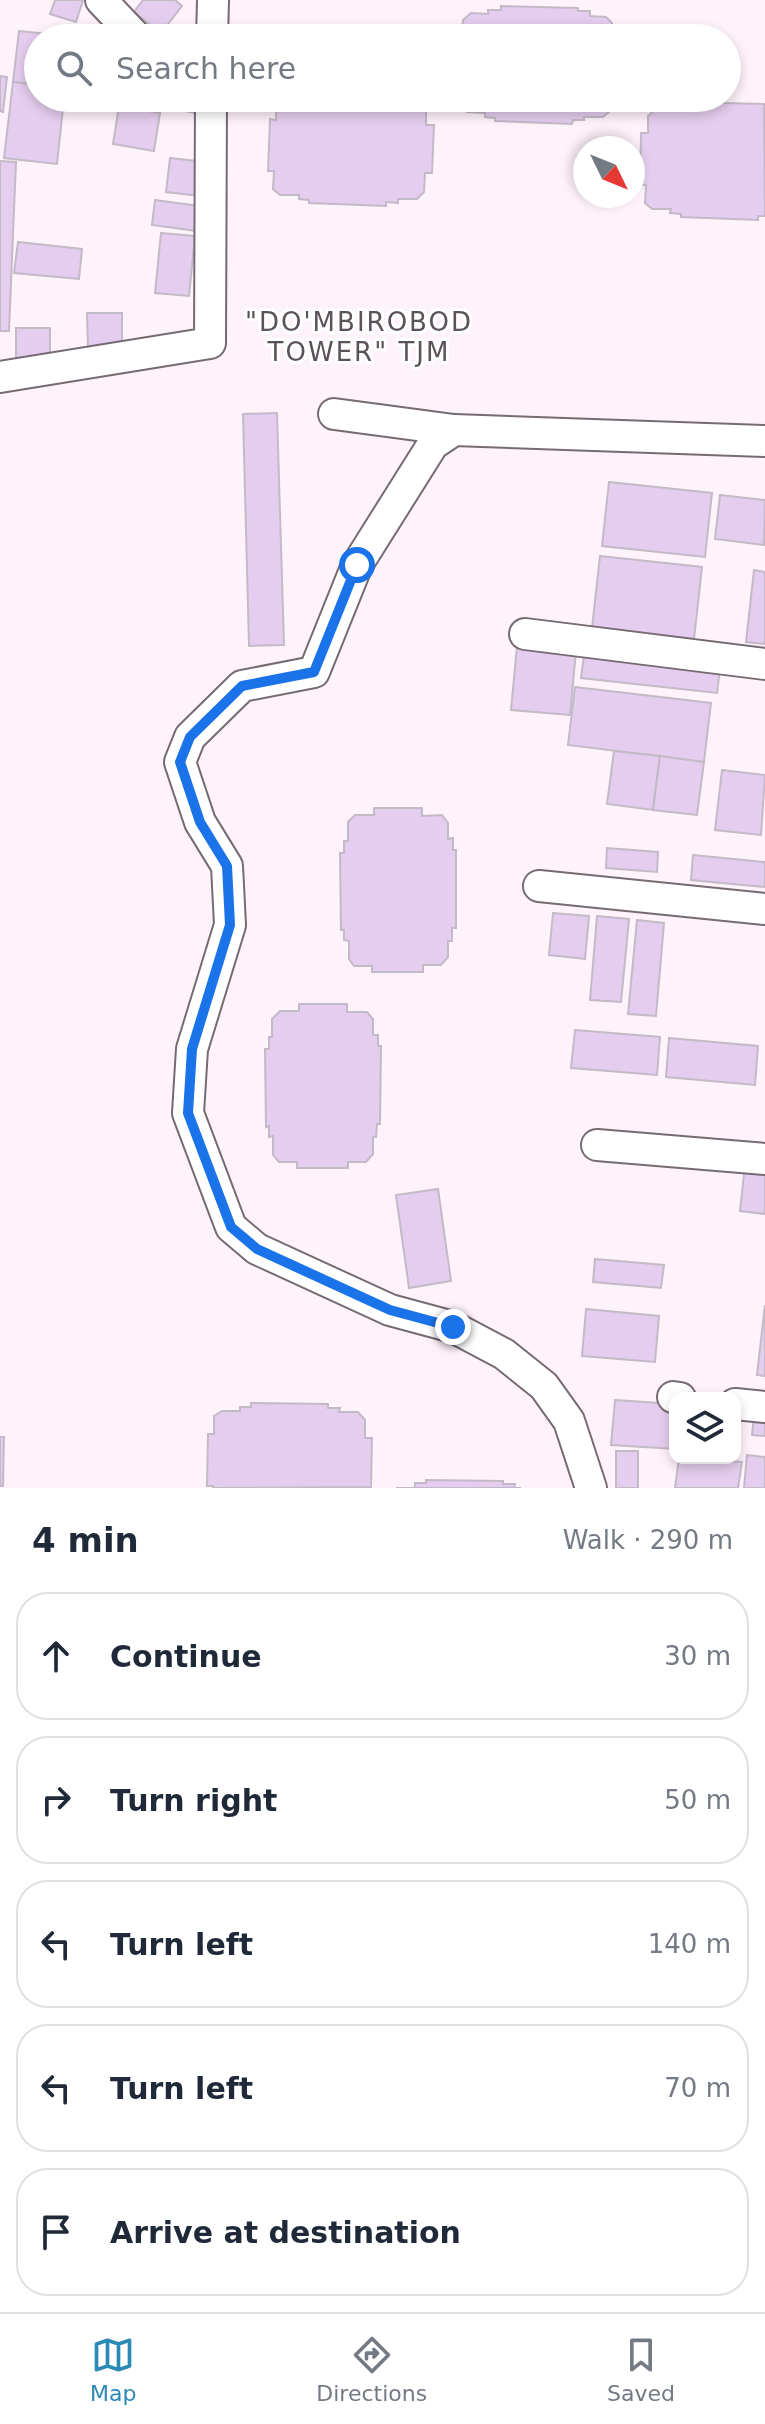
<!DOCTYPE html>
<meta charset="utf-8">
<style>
body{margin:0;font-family:"DejaVu Sans",sans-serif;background:#f2f2f3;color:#1f2937}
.controls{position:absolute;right:24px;bottom:24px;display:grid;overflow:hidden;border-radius:16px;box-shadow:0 4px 12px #0003}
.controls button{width:72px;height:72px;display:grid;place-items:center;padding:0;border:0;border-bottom:2px solid #e0e1e3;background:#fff;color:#1f2937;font:40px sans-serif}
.compass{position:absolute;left:573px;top:136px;width:72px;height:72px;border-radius:50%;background:#fff;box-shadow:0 4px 12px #0003;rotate:133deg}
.stop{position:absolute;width:24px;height:24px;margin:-18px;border:6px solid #1a73e8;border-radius:50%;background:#fff}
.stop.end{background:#1a73e8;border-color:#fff;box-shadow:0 2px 8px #0008}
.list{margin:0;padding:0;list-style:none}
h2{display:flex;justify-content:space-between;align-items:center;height:104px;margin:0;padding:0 32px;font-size:34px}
h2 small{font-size:26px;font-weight:400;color:#747a83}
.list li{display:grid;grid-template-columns:52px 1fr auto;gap:24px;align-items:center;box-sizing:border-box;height:128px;margin:0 16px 16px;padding:0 16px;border:2px solid #e0e1e3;border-radius:32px}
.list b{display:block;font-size:30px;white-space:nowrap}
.list em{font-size:26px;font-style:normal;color:#747a83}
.icon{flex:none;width:44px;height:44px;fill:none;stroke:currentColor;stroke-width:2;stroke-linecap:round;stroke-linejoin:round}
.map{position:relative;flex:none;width:765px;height:1488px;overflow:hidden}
.search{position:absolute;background:#fff;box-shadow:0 4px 12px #0003;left:24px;right:24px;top:24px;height:88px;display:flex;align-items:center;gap:20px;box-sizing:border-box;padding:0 28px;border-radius:44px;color:#747a83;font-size:30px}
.sheet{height:824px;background:#fff}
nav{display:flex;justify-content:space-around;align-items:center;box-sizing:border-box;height:112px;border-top:2px solid #e0e1e3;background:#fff;font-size:22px;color:#747a83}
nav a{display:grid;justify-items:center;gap:4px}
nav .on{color:#2b89b5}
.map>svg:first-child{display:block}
</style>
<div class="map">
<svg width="765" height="1488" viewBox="0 0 765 1488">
<rect width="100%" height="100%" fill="#fff3fb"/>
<g fill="#e5cdef" stroke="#c3bac7" stroke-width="2">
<path d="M55,0H83L76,22L50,14Z"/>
<path d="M143,0H175L182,6L161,33L134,12Z"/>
<path d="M501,6L578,8V11H590V16L606,17L612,23V38H456L462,37L463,20L471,13L488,14V10H501Z"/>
<path d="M19,31L47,34V38H38V85L13,82Z"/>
<path d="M0,76L7,77L3,112L0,111Z"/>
<path d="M13,82L38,85V98H64L57,164L4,158Z"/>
<path d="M121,98H201L200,114Z"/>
<path d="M281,98L419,99L426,105V125H434L432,173H425L424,192L417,199H398V203L386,202V206L309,203V200L299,199V195H280L273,189L274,171H268L270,119L276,120V102Z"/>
<path d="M460,98H611V110L603,117H584V120H573L572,124L495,121V118L485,117V113L467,112L459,106Z"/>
<path d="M686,102L764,104L765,216H758V220L681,217V214L670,213L671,209H652L645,203L646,185H640L641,133H648V116L656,109L673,110V106H686Z"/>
<path d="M119,106L160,113L154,151L113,144Z"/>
<path d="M170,158L205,162L200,196L166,192Z"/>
<path d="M0,161L16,162L9,331H0Z"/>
<path d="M155,200L200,206L197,231L152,225Z"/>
<path d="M161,233L195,236L189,296L155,293Z"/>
<path d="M18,242L82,249L79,279L14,273Z"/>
<path d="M87,313H122V347L88,348Z"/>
<rect x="16" y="328" width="34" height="35"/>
<path d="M277,413L284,645L249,646L243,414Z"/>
<path d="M609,482L712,493L705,557L602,546Z"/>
<path d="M720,495L765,500L764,545L715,539Z"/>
<path d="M600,556L702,567L694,639L592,628Z"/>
<path d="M754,570L765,572V644L746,642Z"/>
<path d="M517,646L576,651L570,715L511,710Z"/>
<path d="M584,655L720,669L717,693L581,678Z"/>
<path d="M575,687L711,703L704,762L568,745Z"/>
<path d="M614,751L660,756L653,810L607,804Z"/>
<path d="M660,756L704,762L697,815L653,810Z"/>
<path d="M722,770L765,775L761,835L715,830Z"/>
<path d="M374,808H422V816L442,815L448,823V839L453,838V850H456V928H452V941H448V957L441,965H423V972H372V966H354L349,959V941L344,940V930H341L340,853H344V841H348V822L355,815H374Z"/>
<path d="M607,848L658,852L657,872L606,868Z"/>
<path d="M693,855L765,862V887L691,880Z"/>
<path d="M553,913L589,916L585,959L549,955Z"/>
<path d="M597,916L629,919L621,1002L590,1000Z"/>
<path d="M637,920L664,923L656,1016L628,1014Z"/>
<path d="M299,1004H347V1012H367L373,1019V1035H378V1046H381L380,1124H377L376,1137H373V1154L366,1162H348V1168H297V1162H279L273,1155V1136L269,1137V1126L266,1127L265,1049H269V1037H272V1019L280,1011H299Z"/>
<path d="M575,1030L660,1037L657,1075L571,1068Z"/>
<path d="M669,1038L758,1046L755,1085L666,1077Z"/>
<path d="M745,1165L765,1167V1214L740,1211Z"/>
<path d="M438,1189L451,1281L409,1288L396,1195Z"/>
<path d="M595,1259L664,1265L661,1288L593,1282Z"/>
<path d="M765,1305V1376L757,1375Z"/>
<path d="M586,1309L659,1316L655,1362L582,1356Z"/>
<path d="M615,1400L675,1404V1449L611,1445Z"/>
<path d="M251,1403L328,1404V1408H340L339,1412H358L365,1420V1438H372L371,1487L213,1488V1486H207L208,1434H214V1416L222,1411H240V1407H251Z"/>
<path d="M754,1415L765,1416V1436L752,1435Z"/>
<path d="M0,1437H4L3,1486H0Z"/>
<rect x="616" y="1451" width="22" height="37"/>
<path d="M747,1455L765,1457V1488H744Z"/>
<path d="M679,1458L742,1462L738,1488H675Z"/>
<path d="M426,1480L503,1481V1484H515L514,1488H521H396H415V1483H426Z"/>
</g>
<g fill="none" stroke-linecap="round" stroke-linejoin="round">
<defs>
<g id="minor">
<path d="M101,0L137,38"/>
<path d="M212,38L213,0"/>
<path d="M0,377L210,343L211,98"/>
<path d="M334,414L454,430"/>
<path d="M525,634L765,664"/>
<path d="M539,886L765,909"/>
<path d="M597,1145L765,1159"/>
<path d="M673,1397L680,1398"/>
<path d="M735,1404L765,1407"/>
<path d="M591,1488L569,1421L544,1386L504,1354L453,1327L390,1310L257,1249L231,1227L188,1113L192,1049L230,925L227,866L200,822L180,762L190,737L242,686L314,672L357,565L433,444L454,430L765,441"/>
</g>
</defs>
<use href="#minor" stroke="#766a73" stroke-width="34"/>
<use href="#minor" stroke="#fff" stroke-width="30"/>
</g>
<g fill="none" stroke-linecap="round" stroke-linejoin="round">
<path stroke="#1a73e8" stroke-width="10" d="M357,565L314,672L242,686L190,737L180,762L200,822L227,866L230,925L192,1049L188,1113L231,1227L257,1249L390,1310L453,1327"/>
</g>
<g text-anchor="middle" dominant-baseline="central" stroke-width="6" stroke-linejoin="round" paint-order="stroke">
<g font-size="26" letter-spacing="2" fill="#5d515a" stroke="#fff">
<text x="359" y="322">"DO'MBIROBOD<tspan x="359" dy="30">TOWER" TJM</tspan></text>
</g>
</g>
</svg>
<div class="controls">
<button><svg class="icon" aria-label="layers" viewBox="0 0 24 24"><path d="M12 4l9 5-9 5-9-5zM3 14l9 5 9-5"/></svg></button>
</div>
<svg class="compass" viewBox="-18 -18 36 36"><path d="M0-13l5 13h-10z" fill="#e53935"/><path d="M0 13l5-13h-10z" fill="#747a83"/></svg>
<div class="stop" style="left:357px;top:565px"></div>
<div class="stop end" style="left:453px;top:1327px"></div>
<div class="search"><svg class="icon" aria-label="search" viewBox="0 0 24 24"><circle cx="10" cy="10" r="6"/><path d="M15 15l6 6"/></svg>Search here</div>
</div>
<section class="sheet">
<h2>4 min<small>Walk · 290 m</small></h2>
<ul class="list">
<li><svg class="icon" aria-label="ahead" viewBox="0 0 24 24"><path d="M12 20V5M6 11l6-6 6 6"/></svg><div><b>Continue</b></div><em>30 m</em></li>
<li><svg class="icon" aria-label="right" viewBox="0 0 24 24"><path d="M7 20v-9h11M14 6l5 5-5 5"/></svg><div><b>Turn right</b></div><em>50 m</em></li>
<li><svg class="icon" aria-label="left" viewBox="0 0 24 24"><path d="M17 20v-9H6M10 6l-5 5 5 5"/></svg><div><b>Turn left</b></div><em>140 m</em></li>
<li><svg class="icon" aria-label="left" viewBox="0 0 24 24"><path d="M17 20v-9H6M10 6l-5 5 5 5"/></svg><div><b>Turn left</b></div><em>70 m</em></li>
<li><svg class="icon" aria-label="arrive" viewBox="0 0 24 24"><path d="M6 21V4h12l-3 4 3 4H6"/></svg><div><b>Arrive at destination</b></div></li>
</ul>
</section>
<nav>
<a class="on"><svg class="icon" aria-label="map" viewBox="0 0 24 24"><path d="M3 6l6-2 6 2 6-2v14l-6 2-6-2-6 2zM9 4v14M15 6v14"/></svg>Map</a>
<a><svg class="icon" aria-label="directions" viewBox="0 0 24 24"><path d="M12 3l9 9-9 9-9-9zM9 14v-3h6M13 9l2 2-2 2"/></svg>Directions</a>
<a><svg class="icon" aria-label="saved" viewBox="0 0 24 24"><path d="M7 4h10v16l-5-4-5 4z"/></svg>Saved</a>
</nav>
